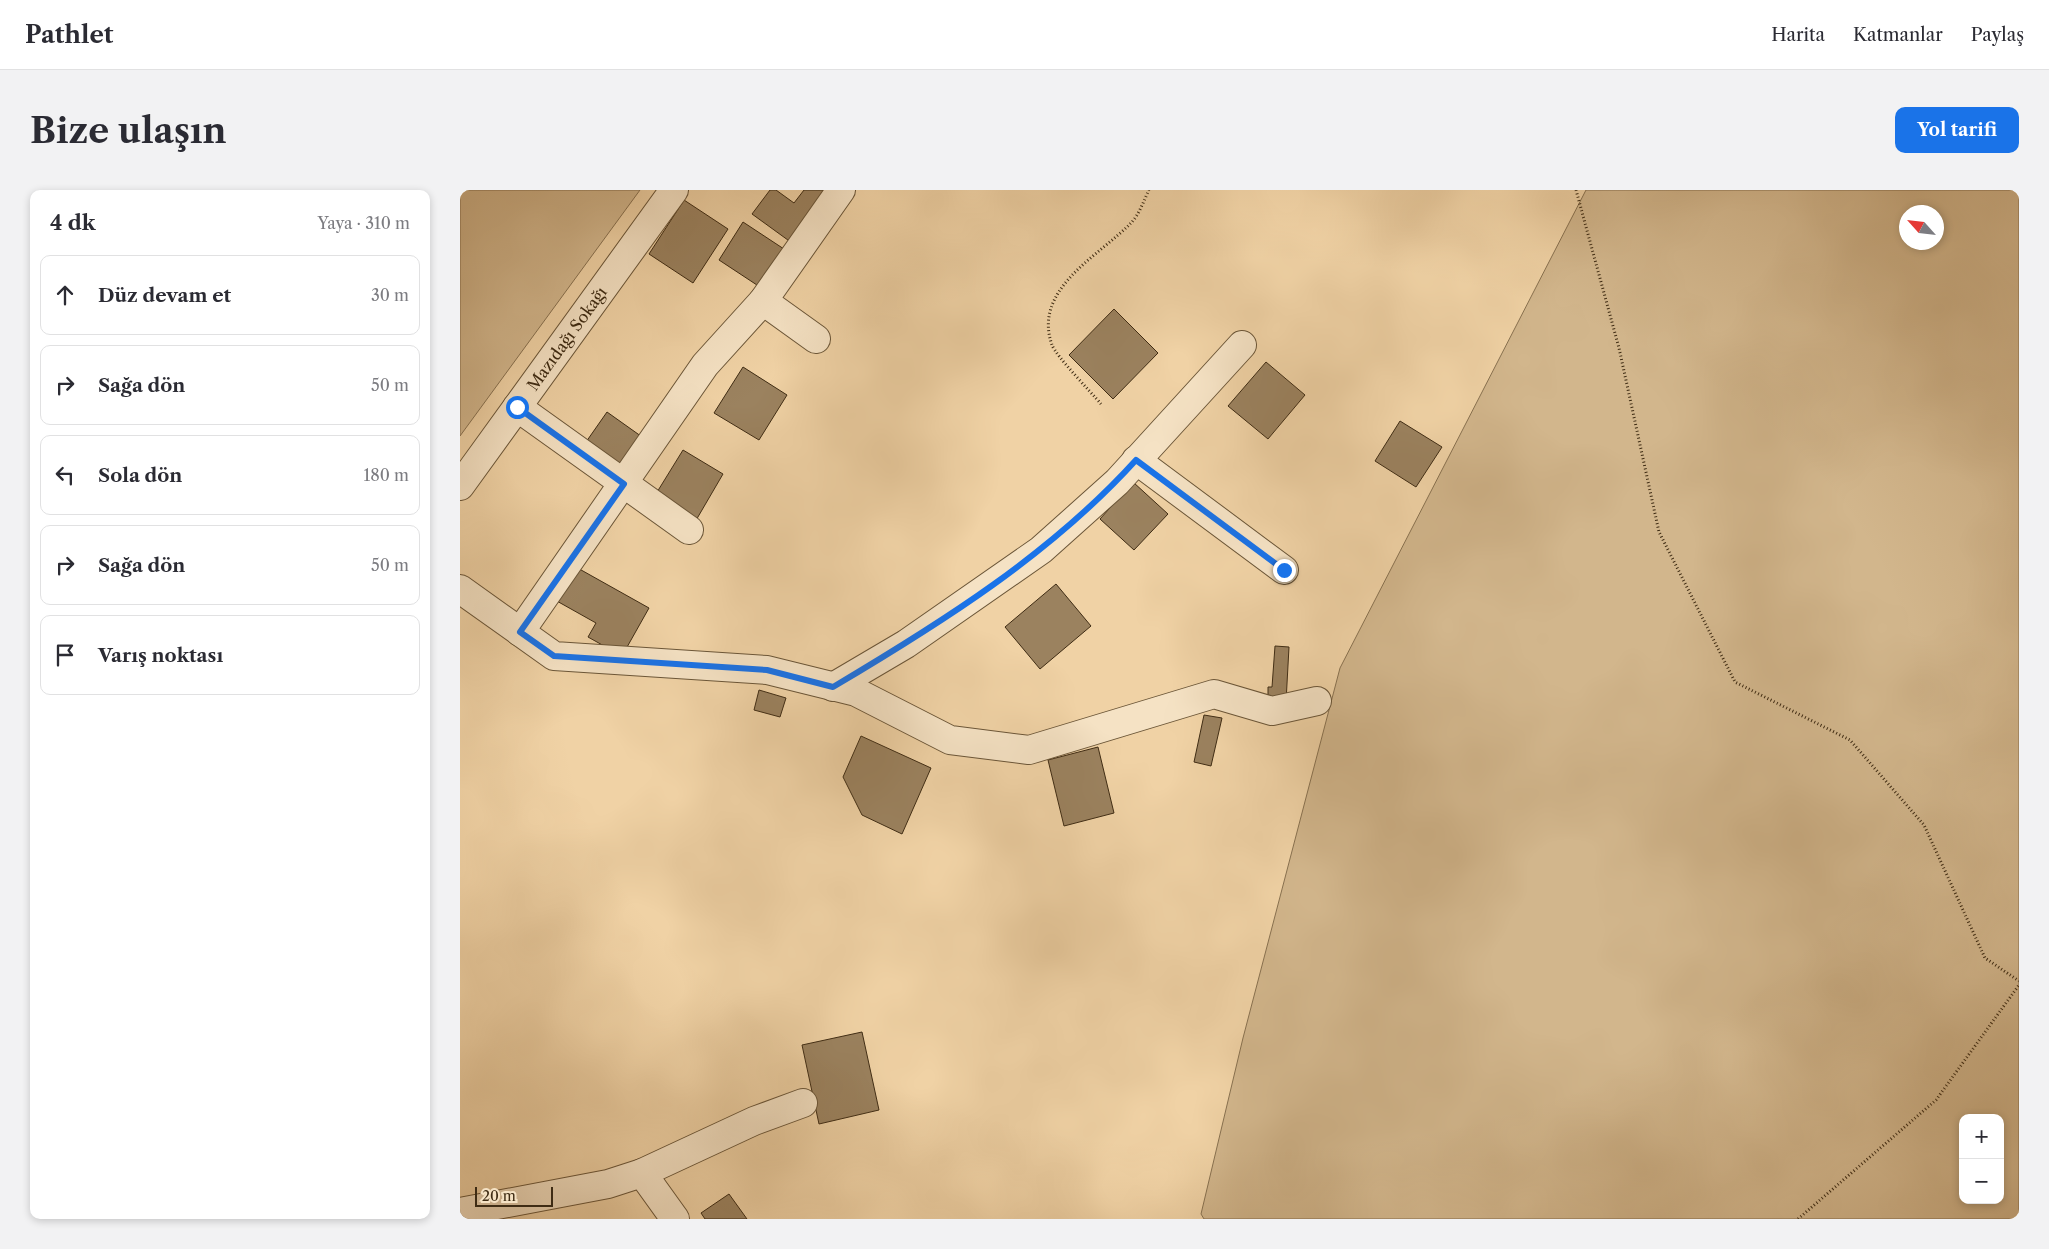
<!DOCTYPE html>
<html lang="tr">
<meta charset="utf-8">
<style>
body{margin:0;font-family:"Libre Caslon Text",serif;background:#f2f2f3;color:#2b2b33}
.controls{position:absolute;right:15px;bottom:15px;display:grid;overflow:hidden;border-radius:10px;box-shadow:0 2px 8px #0003}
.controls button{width:45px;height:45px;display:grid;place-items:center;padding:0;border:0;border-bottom:1px solid #e1e1e2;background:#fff;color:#2b2b33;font:25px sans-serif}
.compass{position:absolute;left:1439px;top:15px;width:45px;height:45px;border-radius:50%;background:#fff;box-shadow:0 2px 8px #0003;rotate:297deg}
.scale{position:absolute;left:15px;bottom:12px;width:78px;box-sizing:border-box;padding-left:5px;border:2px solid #3f2c14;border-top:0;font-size:14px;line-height:18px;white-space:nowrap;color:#3f2c14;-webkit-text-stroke:4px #f5e2c4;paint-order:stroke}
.stop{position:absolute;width:15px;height:15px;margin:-11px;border:4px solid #1a73e8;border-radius:50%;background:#fff}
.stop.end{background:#1a73e8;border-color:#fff;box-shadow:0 1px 5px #0008}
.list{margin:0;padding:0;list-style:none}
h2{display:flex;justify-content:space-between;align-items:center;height:65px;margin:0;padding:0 20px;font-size:21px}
h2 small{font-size:16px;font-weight:400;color:#7c7c81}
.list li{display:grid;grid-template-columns:32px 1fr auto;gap:15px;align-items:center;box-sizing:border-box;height:80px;margin:0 10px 10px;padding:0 10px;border:1px solid #e1e1e2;border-radius:10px}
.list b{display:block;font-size:19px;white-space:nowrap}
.list em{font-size:16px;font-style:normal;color:#7c7c81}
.icon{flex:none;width:28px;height:28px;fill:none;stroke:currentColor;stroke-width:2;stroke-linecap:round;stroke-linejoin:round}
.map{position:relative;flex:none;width:1559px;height:1029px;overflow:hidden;border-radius:10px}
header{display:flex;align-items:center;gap:30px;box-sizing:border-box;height:70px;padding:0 25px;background:#fff;border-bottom:1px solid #e1e1e2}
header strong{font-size:24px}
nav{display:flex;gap:28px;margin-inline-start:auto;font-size:18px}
.intro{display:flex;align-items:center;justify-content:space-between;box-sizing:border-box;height:120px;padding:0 30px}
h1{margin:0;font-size:35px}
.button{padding:12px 22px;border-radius:10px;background:#1a73e8;color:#fff;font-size:18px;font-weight:700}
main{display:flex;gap:30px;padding:0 30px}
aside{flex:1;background:#fff;border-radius:10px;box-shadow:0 2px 8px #0003}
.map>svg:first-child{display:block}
</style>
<header>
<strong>Pathlet</strong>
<nav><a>Harita</a><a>Katmanlar</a><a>Paylaş</a></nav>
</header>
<div class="intro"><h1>Bize ulaşın</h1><a class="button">Yol tarifi</a></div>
<main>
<aside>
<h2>4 dk<small>Yaya · 310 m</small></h2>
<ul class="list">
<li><svg class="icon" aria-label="ahead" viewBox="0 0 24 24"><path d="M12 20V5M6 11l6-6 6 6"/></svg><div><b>Düz devam et</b></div><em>30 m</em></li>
<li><svg class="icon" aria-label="right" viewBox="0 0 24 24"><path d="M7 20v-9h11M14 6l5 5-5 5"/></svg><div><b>Sağa dön</b></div><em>50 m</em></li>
<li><svg class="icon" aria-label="left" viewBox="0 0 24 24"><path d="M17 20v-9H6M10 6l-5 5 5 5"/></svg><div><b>Sola dön</b></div><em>180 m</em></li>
<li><svg class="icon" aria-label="right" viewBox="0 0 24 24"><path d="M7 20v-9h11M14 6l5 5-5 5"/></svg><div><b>Sağa dön</b></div><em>50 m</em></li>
<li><svg class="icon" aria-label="arrive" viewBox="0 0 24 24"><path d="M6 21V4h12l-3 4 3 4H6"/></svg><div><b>Varış noktası</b></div></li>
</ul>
</aside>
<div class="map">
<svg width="1559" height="1029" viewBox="0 0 1559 1029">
<rect width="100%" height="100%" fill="#f0d2a5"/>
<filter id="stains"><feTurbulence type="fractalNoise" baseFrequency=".004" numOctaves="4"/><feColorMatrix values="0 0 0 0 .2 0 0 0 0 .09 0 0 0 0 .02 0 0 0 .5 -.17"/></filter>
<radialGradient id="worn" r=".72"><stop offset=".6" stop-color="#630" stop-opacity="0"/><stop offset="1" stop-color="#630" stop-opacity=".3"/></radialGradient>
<g fill="#d2b68c" stroke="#887150" fill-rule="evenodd">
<path d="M0,0H180L0,246Z"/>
<path d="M1126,0H1559V1029H744L741,1024L783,848L880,478ZM1446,22H1476V52H1446ZM1503,928H1540V1010H1503Z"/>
</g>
<g fill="#9b825f" stroke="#3f2c14">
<path d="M310,0H316L334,13L344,0H362L368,4L332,53L292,24Z"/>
<path d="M224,10L268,39L233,93L189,64Z"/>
<path d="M283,32L327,61L303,99L259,70Z"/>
<path d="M654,119L698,163L653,209L609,165Z"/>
<path d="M806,172L845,205L808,249L768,216Z"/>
<path d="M283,177L327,205L299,250L254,223Z"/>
<path d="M147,222L185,249L164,279L126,252Z"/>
<path d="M940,231L982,257L956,297L915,271Z"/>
<path d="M223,260L263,284L235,332L194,307Z"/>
<path d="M673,292L708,324L674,360L640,329Z"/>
<path d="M114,376L189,418L162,466L128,447L136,433L95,410Z"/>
<path d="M596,394L631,436L580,479L545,437Z"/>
<path d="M815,456L829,457L826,512L808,511V497H812Z"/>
<path d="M299,500L326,508L320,527L294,520Z"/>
<path d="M744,525L762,528L751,576L734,572Z"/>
<path d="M401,546L471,578L442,644L402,625L383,587Z"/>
<path d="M638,557L654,623L604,636L588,570Z"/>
<path d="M402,842L419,920L359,934L342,855Z"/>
<path d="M269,1004L287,1029H245L241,1023Z"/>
</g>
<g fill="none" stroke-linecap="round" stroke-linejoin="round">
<defs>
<g id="minor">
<path d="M303,111L356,149"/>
<path d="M57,217L229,340"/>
<path d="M676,270L824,380"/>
<path id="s1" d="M0,296L214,0"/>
<path d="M0,399L94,466L307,480L396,502L490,550L569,560L754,504L812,521L857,511"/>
<path d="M60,442L245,175L303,111L381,0"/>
<path d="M373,497L446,454L581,360L657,292L782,155"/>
<path d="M182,983L294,931L343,913"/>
<path d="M0,1022L148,994L182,983L215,1029"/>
</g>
</defs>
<use href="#minor" stroke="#6b5638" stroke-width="30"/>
<g stroke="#3f2c14" stroke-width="3" stroke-dasharray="1 2.5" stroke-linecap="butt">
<path d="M1116,0L1159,158L1199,342L1275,492L1390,550L1464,635L1525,768L1559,791"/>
<path d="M641,214C631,202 596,166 592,155C572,99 639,66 671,33C679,25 684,10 689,0"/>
<path d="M1338,1029L1476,910L1559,795"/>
</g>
<use href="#minor" stroke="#f5e2c4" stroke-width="28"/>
</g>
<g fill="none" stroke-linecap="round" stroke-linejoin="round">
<path stroke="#1a73e8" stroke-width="6" d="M57,217L164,294L60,442L94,466L307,480L373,497C481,433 591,364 676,270L824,380"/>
</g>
<g text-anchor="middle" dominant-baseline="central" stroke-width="4" stroke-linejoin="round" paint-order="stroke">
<g font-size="16" fill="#3f2c14" stroke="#f5e2c4">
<text stroke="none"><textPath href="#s1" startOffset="182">Mazıdağı Sokağı</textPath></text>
</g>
</g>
<rect width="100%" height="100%" filter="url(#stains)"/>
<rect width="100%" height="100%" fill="url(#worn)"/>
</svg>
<div class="controls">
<button>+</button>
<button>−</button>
</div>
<svg class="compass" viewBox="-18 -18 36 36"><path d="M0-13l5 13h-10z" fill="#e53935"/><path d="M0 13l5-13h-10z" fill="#7c7c81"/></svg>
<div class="scale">20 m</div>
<div class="stop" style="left:57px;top:217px"></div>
<div class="stop end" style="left:824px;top:380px"></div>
</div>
</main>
